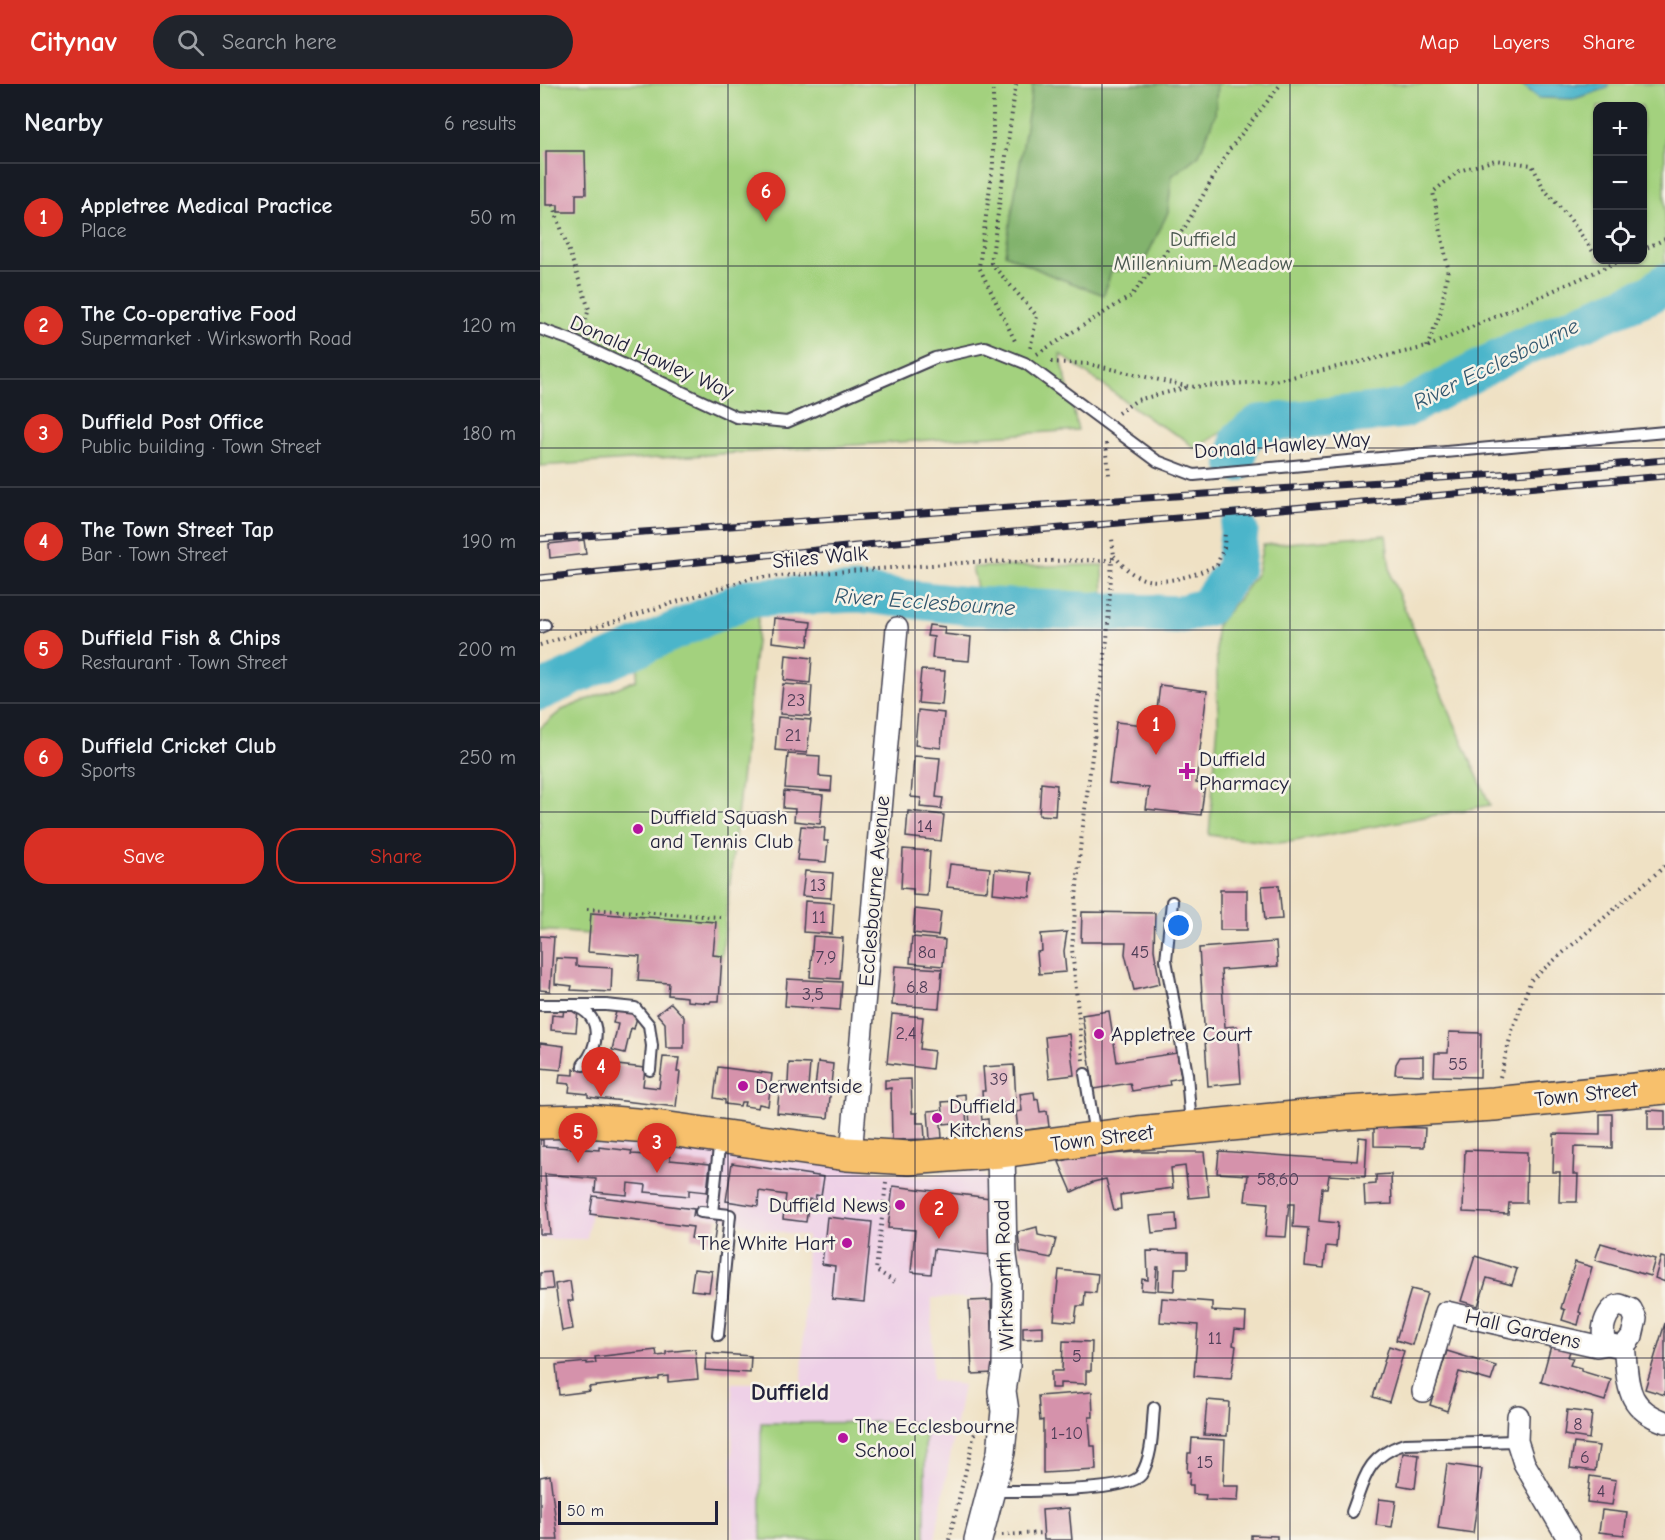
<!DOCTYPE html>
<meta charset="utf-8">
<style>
body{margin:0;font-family:"Comic Neue",sans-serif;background:#20242c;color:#f1f3f6}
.controls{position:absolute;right:18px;top:18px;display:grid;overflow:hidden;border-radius:12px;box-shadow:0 2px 4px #0004}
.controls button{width:54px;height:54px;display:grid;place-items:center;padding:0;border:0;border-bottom:2px solid #363941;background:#171b24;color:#f1f3f6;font:30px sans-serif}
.scale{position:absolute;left:18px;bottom:15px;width:160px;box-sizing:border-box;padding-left:6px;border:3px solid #22223b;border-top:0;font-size:16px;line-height:21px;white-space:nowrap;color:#22223b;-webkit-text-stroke:4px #f7f3e8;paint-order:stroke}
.you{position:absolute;left:639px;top:842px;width:21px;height:21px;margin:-15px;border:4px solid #fff;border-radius:50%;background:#1a73e8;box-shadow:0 0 0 9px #1a73e833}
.badge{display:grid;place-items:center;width:39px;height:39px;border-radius:50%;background:#d93025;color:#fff;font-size:20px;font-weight:700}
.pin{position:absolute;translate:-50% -50px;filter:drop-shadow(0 2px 3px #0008)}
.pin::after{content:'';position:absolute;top:32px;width:21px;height:18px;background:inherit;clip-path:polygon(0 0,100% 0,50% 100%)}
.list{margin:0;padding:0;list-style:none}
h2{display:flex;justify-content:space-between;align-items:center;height:78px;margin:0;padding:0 24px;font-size:26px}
h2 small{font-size:20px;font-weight:400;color:#9ea1a6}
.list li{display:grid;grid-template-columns:39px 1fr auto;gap:18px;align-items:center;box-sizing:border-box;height:108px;padding:0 24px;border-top:2px solid #363941}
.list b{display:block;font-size:22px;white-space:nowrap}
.list p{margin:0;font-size:20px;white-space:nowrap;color:#9ea1a6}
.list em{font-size:20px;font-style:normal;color:#9ea1a6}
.actions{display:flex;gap:12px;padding:18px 24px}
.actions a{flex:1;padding:14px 0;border:2px solid #d93025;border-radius:24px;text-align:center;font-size:21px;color:#d93025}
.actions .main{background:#d93025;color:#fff}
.icon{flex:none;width:33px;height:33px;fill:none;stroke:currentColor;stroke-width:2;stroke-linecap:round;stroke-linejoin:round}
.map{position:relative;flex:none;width:1125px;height:1456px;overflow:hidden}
header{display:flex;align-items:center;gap:36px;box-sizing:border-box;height:84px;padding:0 30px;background:#d93025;color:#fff}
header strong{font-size:28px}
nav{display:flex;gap:33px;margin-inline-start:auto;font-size:21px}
.search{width:420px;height:54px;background:#20242c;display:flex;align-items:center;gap:15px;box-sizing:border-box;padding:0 21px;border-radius:33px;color:#9ea1a6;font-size:22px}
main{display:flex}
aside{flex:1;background:#171b24}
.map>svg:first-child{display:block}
</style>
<header>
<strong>Citynav</strong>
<div class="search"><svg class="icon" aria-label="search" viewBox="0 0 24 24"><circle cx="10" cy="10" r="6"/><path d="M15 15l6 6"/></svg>Search here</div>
<nav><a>Map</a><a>Layers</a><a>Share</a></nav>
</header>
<main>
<aside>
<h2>Nearby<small>6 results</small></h2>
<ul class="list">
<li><span class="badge">1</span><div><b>Appletree Medical Practice</b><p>Place</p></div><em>50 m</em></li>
<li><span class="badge">2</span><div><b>The Co-operative Food</b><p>Supermarket · Wirksworth Road</p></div><em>120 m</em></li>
<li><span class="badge">3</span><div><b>Duffield Post Office</b><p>Public building · Town Street</p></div><em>180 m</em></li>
<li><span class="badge">4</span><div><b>The Town Street Tap</b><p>Bar · Town Street</p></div><em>190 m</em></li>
<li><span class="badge">5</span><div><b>Duffield Fish &amp; Chips</b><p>Restaurant · Town Street</p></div><em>200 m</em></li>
<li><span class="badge">6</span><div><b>Duffield Cricket Club</b><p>Sports</p></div><em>250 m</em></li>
</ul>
<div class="actions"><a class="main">Save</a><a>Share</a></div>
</aside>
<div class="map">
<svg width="1125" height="1456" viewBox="0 0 1125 1456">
<rect width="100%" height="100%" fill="#f7f3e8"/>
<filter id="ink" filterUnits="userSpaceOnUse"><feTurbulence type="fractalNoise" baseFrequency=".0167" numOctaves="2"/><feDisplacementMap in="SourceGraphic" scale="12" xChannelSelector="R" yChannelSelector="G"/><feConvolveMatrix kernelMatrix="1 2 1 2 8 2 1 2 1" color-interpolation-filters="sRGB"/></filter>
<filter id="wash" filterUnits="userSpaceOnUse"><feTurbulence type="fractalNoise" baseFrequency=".008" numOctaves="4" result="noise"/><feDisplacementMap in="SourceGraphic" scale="24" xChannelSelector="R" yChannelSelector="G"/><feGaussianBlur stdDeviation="1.35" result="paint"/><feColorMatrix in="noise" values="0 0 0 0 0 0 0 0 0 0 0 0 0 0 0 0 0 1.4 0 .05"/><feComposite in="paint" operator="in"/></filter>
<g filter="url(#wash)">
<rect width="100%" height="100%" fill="#efe1c4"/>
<g fill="#eed0e7">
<path d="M54,969L78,970L73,1016L48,1013Z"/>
<path d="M0,1050L298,1082L378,1093L434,1087L442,1090L449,1097L453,1106L454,1214H392V1296L409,1298L423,1301L395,1456H193L192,1299H262L267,1152L220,1145L181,1134L153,1132L154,1125L53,1112L47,1155H0Z"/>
</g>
<g fill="#a3d17e" stroke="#627a5c" stroke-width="1.5" fill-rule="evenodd">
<path d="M0,0H1125V181L1049,223L865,308L707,328L684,347L655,365L643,354L614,338L520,270L538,346L0,382ZM1058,22H1102V176H1058Z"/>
<path d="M846,451L851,493L950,721L749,758L735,759L669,751L678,639L676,542L700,513L717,489L723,461Z"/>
<path d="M563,481L564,518L439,512L432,483Z"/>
<path d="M219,530L182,872L179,917H171L170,919L147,917V913L128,911L129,899L98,897L100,872L49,850L0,846V644L22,626L96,596L100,574Z"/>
<path d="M385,1338V1456H221V1339Z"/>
</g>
<path fill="#82b36d" stroke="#526a54" stroke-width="1.5" d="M493,0H677L675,31L659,71L632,92L628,128L601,185L571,187L564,211L508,190L465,170Z"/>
<path fill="#4cb5ca" stroke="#376c82" stroke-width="1.5" d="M981,0H1068V4L1034,15L999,14Z"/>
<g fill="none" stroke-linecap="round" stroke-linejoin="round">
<g stroke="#4cb5ca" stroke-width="39">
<path d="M696,379L700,355L719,340L864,325L980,264L1111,210L1125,199"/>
<path d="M0,607L208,514L317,509L428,522L637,531L667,523L695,484L699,447"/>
</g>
</g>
<g id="blocks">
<g fill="#d592ab">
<path d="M6,67H45L46,110H36V128H18V121H6Z"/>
<path d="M44,456L46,470L10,474L9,460Z"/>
<path d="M234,534L271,538L268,562L232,558Z"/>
<path d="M389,541L405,543L404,550L431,553L429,577L392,574L394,553L387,552Z"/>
<path d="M246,571L272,574L270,599L244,596Z"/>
<path d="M381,586L405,587L402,621L378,619Z"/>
<path d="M243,600L272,602L270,632L240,630Z"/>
<path d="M620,601L667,607L656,699L665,700L661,731L606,725L609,704L569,699L576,638L615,642Z"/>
<path d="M378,626L404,629L401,664L375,661Z"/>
<path d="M238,633L271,636L267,669L235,666Z"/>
<path d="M248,670L280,672L279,692L292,693L291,707L245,704Z"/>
<path d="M374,672L400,674L396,713L403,714L401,725L380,723L381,714L371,713Z"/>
<path d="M501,699L517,701L515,732L499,731Z"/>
<path d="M244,707L283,711L280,740L254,737L255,725L243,724Z"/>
<path d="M368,727L404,731L401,757L366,753Z"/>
<path d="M261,742L285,744L284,757H288L286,778L257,776Z"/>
<path d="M363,765L390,767L387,812L373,811V805L361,804Z"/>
<path d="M410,780L450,784L447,807L407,803Z"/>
<path d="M455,785L492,789L490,813L453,809Z"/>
<path d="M265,787L293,789L291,814L262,812Z"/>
<path d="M739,801L742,835L725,836L722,802Z"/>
<rect x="680" y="806" width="27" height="40"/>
<path d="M265,817L294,819L292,850L263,848Z"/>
<path d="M375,825L401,828L398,852L373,849Z"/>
<path d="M542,828L615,829L614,866L620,900L594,906L585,870L586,858H541Z"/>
<path d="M51,829L176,838L173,871L182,872L179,917H171L170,919L147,917V913L128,911L129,899L98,897L100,872L48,868Z"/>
<path d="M527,848L524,867L526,888L499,890L497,868L502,867L501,850Z"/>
<path d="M0,852L14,853L10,907L0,906Z"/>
<path d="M273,852L303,854L300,895L270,893Z"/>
<path d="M372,853L405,856L403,882L370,879Z"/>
<path d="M736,858L738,882L681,886L685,943L697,942L701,999L668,1002L659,864Z"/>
<path d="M16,874L36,875V882L72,884L71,908L31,906L32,902L15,900Z"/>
<path d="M355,882L402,885L399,924L352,921Z"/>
<path d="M247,895L302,898L300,926L245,922Z"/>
<path d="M131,919L144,933V964H126L125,939L117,930Z"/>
<path d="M24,924L38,926L36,948L11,946L12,931L23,932Z"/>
<path d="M77,924L98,929L94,945L91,944L85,969L72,966L78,940L73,939Z"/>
<path d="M569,927L577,978L637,969L641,994L629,996L630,1001L592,1007L590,999L554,1005L542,931Z"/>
<path d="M352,930L383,933L380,965L394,967L392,985L347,979Z"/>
<path d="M909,948L941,949L940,993L894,992L895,969H908Z"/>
<path d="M529,950L534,991L509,994L505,953Z"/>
<path d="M0,959L24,962L21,986L0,984Z"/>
<path d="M60,972L78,975L77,981L105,984L103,1002L119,1004L123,973L139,974L137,988H140L136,1023L48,1013V1010L29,1008L30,1000L19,999L20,990L34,991V985L51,987L50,990L57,991Z"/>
<path d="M883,972V991L855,990L856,980L860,973Z"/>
<path d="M278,978L293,980L288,1034L237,1029L240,998L248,999L249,979L270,980L268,1003H275Z"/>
<path d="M474,981L476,1018L443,1020L442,1007H445L443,983Z"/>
<path d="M178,983L232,990L228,1022L219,1020L218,1024L204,1022L205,1018H201L200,1022L185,1020V1016L174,1014Z"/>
<path d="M371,995L372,1029H377V1039H384L385,1055L352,1056L351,1004L345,1005V996Z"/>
<path d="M494,1008L495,1016L498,1015L500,1028L507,1027L509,1043L478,1047L476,1028L482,1027L480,1010Z"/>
<path d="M425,1010L427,1044L413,1045V1039L404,1040L402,1018L416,1017V1011Z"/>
<path d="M400,1026L402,1054L390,1055L388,1027Z"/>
<path d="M1108,1026L1125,1027V1046H1108Z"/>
<path d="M441,1027L442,1036L448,1035L449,1050L431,1051L429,1028Z"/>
<path d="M1060,1030H1072V1064L1034,1063L1033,1090H1038L1037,1118H1019L1020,1088H1013L1014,1050L1060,1051Z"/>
<path d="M834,1043L885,1044L884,1063L834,1062Z"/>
<path d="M819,1053L827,1054L825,1093L789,1091L787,1104H782L779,1137L798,1139L796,1163L786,1162L784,1184L765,1182L768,1144L753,1143L754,1120H749L746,1153L725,1152L728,1119L705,1117L708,1091L677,1089L679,1067L817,1077Z"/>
<path d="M0,1056H3V1062L59,1066V1063L92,1067L91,1070L130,1072V1076L170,1080L167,1108L149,1106V1112L105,1108L106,1101L88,1099L87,1111L55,1108L56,1095L5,1090L10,1150H0Z"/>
<path d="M559,1066L560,1071L595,1068H664L669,1112L649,1114L645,1082L631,1084L633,1104L580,1111L581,1125L574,1126L566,1095L553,1098L532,1108L519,1078Z"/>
<path d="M925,1066L987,1068L986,1119H969L968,1130L923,1128Z"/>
<path d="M192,1079L284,1093L281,1112L276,1111L275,1116L269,1115L266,1138L243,1135L246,1111L219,1107L218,1122L186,1117Z"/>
<path d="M851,1090L852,1120L825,1121L824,1101L836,1100V1091Z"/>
<path d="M353,1102L450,1114V1171L394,1165L391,1190L371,1188L375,1146L348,1144Z"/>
<path d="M53,1112L154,1125L153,1132L177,1135L174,1157L151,1154L153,1143L50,1130Z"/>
<path d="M636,1130L637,1146L612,1149L610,1132Z"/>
<path d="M287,1133L332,1138L324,1218L292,1215L295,1182L282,1180Z"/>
<path d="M497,1143L498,1151L516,1155L511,1174L480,1168L478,1148Z"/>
<path d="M1061,1159L1115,1175L1110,1192L1055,1176Z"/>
<path d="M607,1167L648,1168V1184H635L634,1207L618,1206L619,1183H617L615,1207L601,1206L602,1195L608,1196Z"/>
<path d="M935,1172L977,1185L972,1201L947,1194L938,1222L921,1217Z"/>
<path d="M1121,1173L1125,1174V1198L1115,1194Z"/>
<path d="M1035,1178L1052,1183L1039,1228L1041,1229L1038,1241L1022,1236L1025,1226L1021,1224Z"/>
<path d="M154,1185L172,1187L169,1208L151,1206Z"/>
<path d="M519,1186L558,1190L556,1209L545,1208L544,1222H537L535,1238L514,1236Z"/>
<path d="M11,1188L13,1205L0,1206V1189Z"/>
<path d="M30,1197L33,1217H28L33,1245L22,1247L15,1200Z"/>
<path d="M871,1205L887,1209L872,1261L856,1256Z"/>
<path d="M622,1214L672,1218V1227L706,1229L705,1246L695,1245L693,1261L696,1262L691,1295L654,1292L658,1241L620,1238Z"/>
<path d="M451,1216L454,1289L432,1290L429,1217Z"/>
<path d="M1125,1239V1311L1105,1305Z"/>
<path d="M503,1242V1254L483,1255V1243Z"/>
<path d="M523,1257L552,1258L551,1287H546V1300L520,1299V1304H511V1287H522Z"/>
<path d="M1012,1258L1031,1264L1028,1273L1033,1274L1030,1281L1041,1284V1287L1071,1296L1065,1317L1001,1298Z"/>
<path d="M849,1262L864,1267L849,1318L833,1313Z"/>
<path d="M155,1265L158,1295L128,1298V1292L119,1293V1295L49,1303L50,1307L19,1311L16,1281L47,1278V1280L56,1279L55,1273L116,1266L117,1272L126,1271V1268Z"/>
<path d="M907,1267L956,1282L951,1297L919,1288L907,1327L890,1321Z"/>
<path d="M166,1269L211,1272L210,1289L165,1286Z"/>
<path d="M552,1308L553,1333H549L551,1362H555L556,1386L503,1389V1336L500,1337L498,1312Z"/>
<path d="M667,1316L689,1318L687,1352L664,1351Z"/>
<path d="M1027,1326L1052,1329L1049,1355L1024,1351Z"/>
<path d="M652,1354L685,1356L683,1402H699L698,1417L665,1416L666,1411L653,1410V1401H649L650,1388H647L648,1369H651Z"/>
<path d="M1034,1359L1059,1362L1055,1387L1030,1384Z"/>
<path d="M863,1369L879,1371L875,1404L858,1401Z"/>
<path d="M907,1380L942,1385L933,1449L898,1444Z"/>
<path d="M10,1391L18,1456H0V1393Z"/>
<path d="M1050,1392L1076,1396L1072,1421L1047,1418Z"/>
<path d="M839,1415L856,1417L852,1443L836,1441Z"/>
<path d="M529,1424L532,1456H504L502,1426Z"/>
<path d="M1062,1426L1087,1429L1084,1451L1059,1448Z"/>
<path d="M711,1451L737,1452V1456H711Z"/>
</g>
</g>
</g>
<g filter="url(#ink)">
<use href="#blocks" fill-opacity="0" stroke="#413f50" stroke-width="1.5"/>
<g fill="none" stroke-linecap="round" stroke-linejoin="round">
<defs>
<g id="service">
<path d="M0,245L31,256L196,333L247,338L395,274L445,263L485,279L617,377L654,391L1125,348"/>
<path d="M0,543L5,541"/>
<path d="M632,818L626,876L647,990L650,1029L654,1040"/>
<path d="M0,921H66L95,924L109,941L112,962L110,986"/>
<path d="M37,923C63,933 59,963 43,981"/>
<path d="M545,990L555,1051"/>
<path d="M161,1128L190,1131L178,1251"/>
<path d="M172,1129L180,1054"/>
<path d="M451,1407C476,1407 588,1409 601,1391C613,1372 612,1345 614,1324"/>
<path d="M812,1428C825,1394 826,1373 864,1360L977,1357"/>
</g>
<g id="minor">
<path d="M311,1070L357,544"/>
<path d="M1080,1221L1091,1225L1096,1235L1092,1252L1084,1262C1080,1262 1073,1262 1069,1260C1056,1252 1067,1223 1080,1221Z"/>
<path d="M1084,1262C1089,1300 1084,1323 1125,1338"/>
<path d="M883,1307L906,1228L1057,1262L1069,1260"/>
<path d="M978,1332L977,1357L984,1379L1029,1456"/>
</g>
<path id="tertiary" d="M438,1456L461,1368L465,1327L462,1307L466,1282L467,1199L463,1172L461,1067"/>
<path id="trunk" d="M0,1038L47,1037L108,1042L307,1070L369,1074L461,1067L598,1049L806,1029L954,1020L1125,1003"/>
</defs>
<use href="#service" stroke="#413f50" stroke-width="14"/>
<use href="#minor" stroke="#413f50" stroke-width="24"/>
<use href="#tertiary" stroke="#413f50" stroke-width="30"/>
<use href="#trunk" stroke="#413f50" stroke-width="36"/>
<g stroke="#413f50" stroke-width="4" stroke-dasharray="1.5 4.5" stroke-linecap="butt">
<path d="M453,0V81L439,183L476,259"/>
<path d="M476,0L451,179L497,232L490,265"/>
<path d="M13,121L49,225L43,244"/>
<path d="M1102,166L1125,155"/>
<path d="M887,263L901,227L908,184L893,108L919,87L955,76L992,81L1004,105L1030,135L1054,169L1058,170"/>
<path d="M497,270L591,212L645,143L689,66L741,0"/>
<path d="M511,278L549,280L650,303L734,297L887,263L1082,176"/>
<path d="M578,329L597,316L649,303"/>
<path d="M566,359L569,391"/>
<path d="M574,472C580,478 587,487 595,491C616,505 656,491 677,481L684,463L685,448"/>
<path d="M0,561L212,494L434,478L572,476"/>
<path d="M47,825L180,833"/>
<path d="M543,976L532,865L540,765L567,556L572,476L574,472L572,455"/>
<path d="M960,993L972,947L991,896L1125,782"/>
<path d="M346,1099L336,1186L358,1200"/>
<path d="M462,1451L503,1449"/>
<path d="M409,1456L438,1336"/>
</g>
<use href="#service" stroke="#fff" stroke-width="10"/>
<use href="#minor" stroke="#fff" stroke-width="21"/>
<use href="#tertiary" stroke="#fff" stroke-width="27"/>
<use href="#trunk" stroke="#f7c06c" stroke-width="33"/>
<defs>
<g id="rail">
<path d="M0,455L988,388L1125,376"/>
<path d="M0,494L346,459L1125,392"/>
</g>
</defs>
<use href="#rail" stroke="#22223b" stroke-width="7"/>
<use href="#rail" stroke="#f7f3e8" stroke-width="4.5" stroke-dasharray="14" stroke-linecap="butt"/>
</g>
</g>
<path fill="none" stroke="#22223b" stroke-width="1.5" stroke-opacity="0.55" d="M188,0V1456M375,0V1456M562,0V1456M750,0V1456M938,0V1456M0,182H1125M0,364H1125M0,546H1125M0,728H1125M0,910H1125M0,1092H1125M0,1274H1125"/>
<g fill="#b5179e" stroke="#f7f3e8" stroke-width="2">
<path d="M644 678h6v6h6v6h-6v6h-6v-6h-6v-6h6z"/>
<circle cx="98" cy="745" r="6"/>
<circle cx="559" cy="950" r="6"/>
<circle cx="203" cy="1002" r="6"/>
<circle cx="397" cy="1034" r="6"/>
<circle cx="360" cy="1121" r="6"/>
<circle cx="307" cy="1159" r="6"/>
<circle cx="303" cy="1354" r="6"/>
</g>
<g text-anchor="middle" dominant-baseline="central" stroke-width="5" stroke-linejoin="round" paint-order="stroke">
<g font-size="18" fill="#4f3e57">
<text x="256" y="616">23</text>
<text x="253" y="651">21</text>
<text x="385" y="742">14</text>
<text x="278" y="801">13</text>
<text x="279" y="833">11</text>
<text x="387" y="868">8a</text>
<text x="600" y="868">45</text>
<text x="286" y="873">7,9</text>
<text x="377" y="903">6,8</text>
<text x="273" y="910">3,5</text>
<text x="366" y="949">2,4</text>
<text x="918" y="980">55</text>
<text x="459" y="995">39</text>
<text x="738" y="1095">58,60</text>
<text x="675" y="1254">11</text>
<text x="537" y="1272">5</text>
<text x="1038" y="1340">8</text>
<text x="527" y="1349">1-10</text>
<text x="1045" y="1373">6</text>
<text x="665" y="1378">15</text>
<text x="1061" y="1407">4</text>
</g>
<g font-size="21" fill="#49574f" stroke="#f7f3e8">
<text x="663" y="155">Duffield<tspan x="663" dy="24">Millennium Meadow</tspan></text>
</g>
<g font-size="21" fill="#22223b" stroke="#f7f3e8">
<text transform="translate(112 273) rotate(24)">Donald Hawley Way</text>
<text transform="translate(742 361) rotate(-4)">Donald Hawley Way</text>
<text transform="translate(280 473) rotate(-5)">Stiles Walk</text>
<text transform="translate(334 807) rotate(-85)">Ecclesbourne Avenue</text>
<text transform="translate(1046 1010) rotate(-6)">Town Street</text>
<text transform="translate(562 1054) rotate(-7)">Town Street</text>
<text transform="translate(464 1191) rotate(-92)">Wirksworth Road</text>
<text transform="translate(983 1245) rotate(13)">Hall Gardens</text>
</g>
<g font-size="21" fill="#22223b" stroke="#f7f3e8" text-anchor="start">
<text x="659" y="675">Duffield<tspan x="659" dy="24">Pharmacy</tspan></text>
<text x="110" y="733">Duffield Squash<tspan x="110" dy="24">and Tennis Club</tspan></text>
<text x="571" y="950">Appletree Court</text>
<text x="215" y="1002">Derwentside</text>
<text x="409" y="1022">Duffield<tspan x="409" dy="24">Kitchens</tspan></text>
<text x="348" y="1121" text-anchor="end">Duffield News</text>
<text x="295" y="1159" text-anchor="end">The White Hart</text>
<text x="315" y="1342">The Ecclesbourne<tspan x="315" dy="24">School</tspan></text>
</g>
<g font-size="22" font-style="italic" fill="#31556d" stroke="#f7f3e8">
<text transform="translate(956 280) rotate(-26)">River Ecclesbourne</text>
<text transform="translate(385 518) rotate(4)">River Ecclesbourne</text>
</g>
<g font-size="24" font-weight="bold" fill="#22223b" stroke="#f7f3e8">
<text x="250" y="1308">Duffield</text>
</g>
</g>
</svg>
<div class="controls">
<button>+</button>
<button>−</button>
<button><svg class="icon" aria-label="locate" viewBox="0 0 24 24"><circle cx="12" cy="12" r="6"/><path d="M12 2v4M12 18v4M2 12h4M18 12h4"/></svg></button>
</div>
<div class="scale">50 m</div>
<div class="you"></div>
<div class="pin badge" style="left:616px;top:671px">1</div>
<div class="pin badge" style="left:399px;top:1155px">2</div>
<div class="pin badge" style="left:117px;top:1089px">3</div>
<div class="pin badge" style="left:61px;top:1013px">4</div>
<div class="pin badge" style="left:38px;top:1079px">5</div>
<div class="pin badge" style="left:226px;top:138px">6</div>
</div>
</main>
